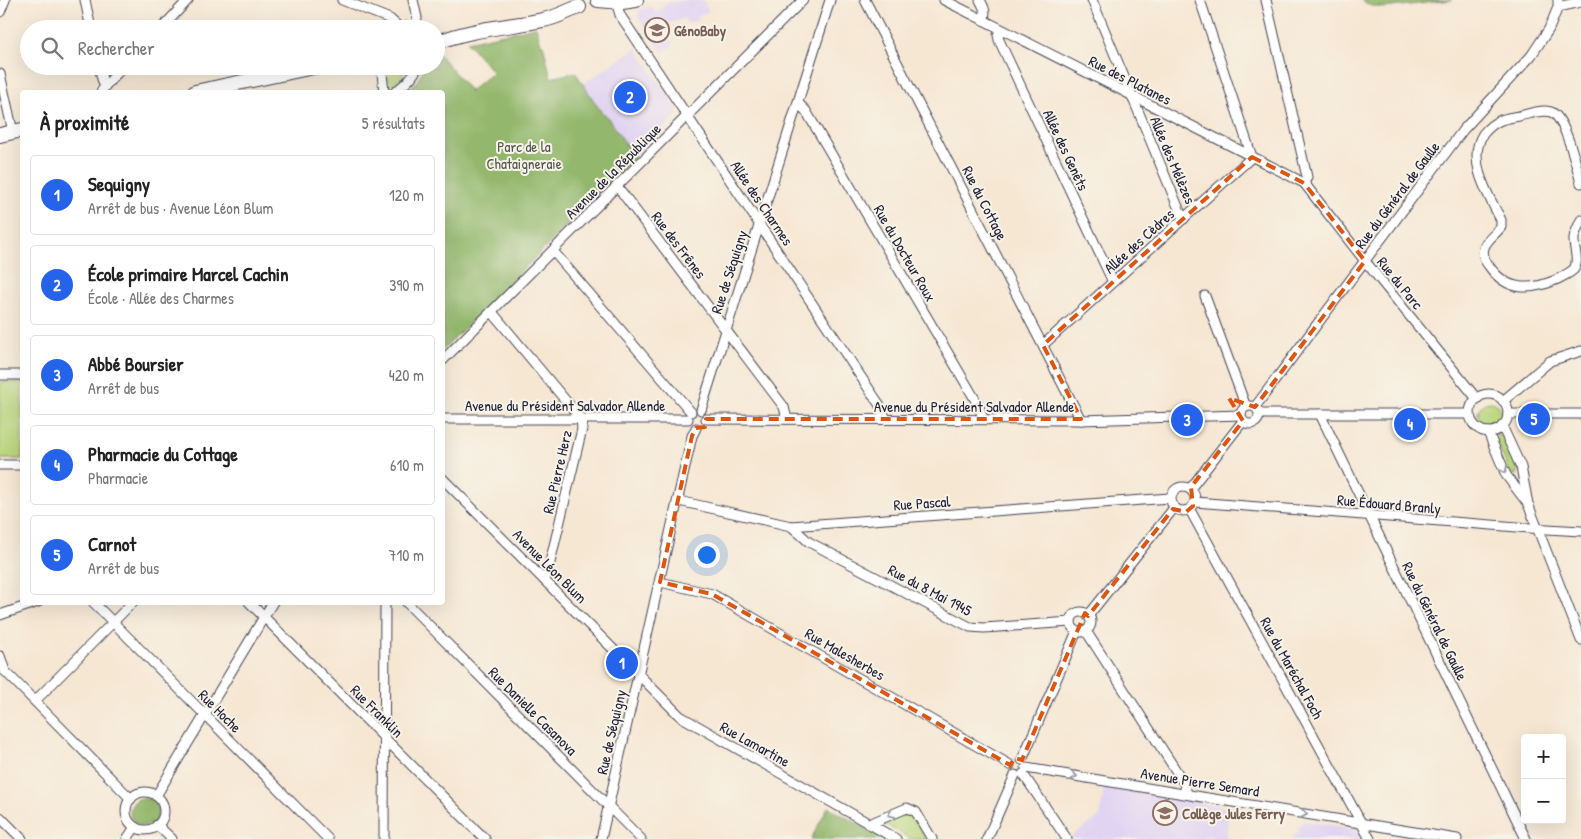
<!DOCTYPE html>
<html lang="fr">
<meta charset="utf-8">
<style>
body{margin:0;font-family:"Patrick Hand",sans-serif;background:#f2f2f2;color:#222}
.controls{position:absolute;right:15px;bottom:15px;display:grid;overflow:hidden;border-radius:5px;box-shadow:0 5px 20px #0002}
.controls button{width:45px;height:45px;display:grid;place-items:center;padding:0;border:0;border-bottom:1px solid #e0e0e0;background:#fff;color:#222;font:25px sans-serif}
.you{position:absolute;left:706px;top:554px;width:18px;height:18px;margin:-12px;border:4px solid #fff;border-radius:50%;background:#1a73e8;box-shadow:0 0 0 8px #1a73e833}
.badge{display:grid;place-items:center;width:32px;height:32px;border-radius:50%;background:#2563eb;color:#fff;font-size:16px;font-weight:700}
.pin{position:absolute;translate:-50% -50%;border:2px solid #fff;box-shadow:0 1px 5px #0006}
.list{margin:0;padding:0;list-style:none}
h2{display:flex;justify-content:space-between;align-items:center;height:65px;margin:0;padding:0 20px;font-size:21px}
h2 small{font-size:16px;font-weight:400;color:#767676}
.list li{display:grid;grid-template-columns:32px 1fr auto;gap:15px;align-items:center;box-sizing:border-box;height:80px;margin:0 10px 10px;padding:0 10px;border:1px solid #e0e0e0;border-radius:5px}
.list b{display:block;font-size:19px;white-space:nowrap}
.list p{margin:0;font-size:16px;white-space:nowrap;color:#767676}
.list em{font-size:16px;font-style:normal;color:#767676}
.icon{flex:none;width:28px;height:28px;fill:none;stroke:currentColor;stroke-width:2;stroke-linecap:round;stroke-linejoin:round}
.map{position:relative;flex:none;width:1581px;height:839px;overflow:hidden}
.search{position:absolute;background:#fff;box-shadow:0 5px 20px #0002;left:20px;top:20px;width:425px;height:55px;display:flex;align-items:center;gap:12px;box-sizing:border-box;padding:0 18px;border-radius:28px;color:#767676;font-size:19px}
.panel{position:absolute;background:#fff;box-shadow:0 5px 20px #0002;left:20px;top:90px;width:425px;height:515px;border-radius:5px}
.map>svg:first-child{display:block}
</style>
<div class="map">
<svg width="1581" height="839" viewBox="0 0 1581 839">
<rect width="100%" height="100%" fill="#f7f3e8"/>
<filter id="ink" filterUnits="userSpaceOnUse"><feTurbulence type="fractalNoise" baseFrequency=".02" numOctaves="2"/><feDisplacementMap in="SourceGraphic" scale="10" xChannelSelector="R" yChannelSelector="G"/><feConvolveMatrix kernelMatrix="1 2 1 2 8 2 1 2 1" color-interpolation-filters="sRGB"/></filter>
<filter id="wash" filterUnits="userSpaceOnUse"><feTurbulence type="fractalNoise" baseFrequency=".0096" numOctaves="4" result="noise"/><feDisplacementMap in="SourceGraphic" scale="20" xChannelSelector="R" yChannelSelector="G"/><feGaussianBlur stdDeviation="1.12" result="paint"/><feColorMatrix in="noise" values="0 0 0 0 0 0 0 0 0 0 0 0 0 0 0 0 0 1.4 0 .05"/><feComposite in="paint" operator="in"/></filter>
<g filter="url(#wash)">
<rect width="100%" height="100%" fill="#f6e7d3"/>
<g fill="#e1d4f3">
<path d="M686,0H703L709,12L698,15L699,20L686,23L685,18L664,25L669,33L667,35L674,45L662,53L638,17V14L641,9L652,7L656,12L668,3Z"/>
<path d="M636,48L677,109V115L635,157L583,84Z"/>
<path d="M1104,786L1229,808L1226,839H1213L1209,834L1201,839H1074L1072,836L1100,817Z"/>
<path d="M1305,821L1355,829L1359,832L1363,839H1291L1300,830L1297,826Z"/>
</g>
<g fill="#bad67c" stroke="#6e7c5c">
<path d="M380,66H407L402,77L386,91V71H380Z"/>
<rect x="0" y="382" width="22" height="77"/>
<circle cx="1490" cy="414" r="12"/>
<path d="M1498,435L1503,436L1518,470L1516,475L1511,474L1495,439Z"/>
<path d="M906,813L911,814L926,839H911L883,823Z"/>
</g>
<g fill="#93b76c" stroke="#5a6c54">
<path d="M1361,0H1452L1384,8L1372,6Z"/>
<path d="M536,27L541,44H543L551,78L575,72L602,113L605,114L635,157L443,350L442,92H405L417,82L425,66H436V51L470,91L493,72L467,42Z"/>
<circle cx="144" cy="812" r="14"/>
<path d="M828,807L885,839H811Z"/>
</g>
</g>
<g filter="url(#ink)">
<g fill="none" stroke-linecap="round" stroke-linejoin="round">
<defs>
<g id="street">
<path d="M85,0L91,29"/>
<path d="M342,0L390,19L401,29"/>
<path d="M413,0L417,18L416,29"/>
<path d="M865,0L1081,420"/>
<path d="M944,0L1304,183L1365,261L1477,399"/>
<path d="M980,0C984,7 987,13 983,20"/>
<path d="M1092,0L1181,214L1184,219"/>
<path d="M1266,0L1307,177L1304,183"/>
<path d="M616,2L620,15L879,404L886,419"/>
<path d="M1558,7L1581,2"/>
<path d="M0,12L5,0"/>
<path d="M161,29L188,0"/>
<path d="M1000,30L998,35L999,40L1113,282"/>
<path d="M99,66L102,79L105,86"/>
<path d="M382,73L384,92"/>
<path d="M0,74L13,132"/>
<path d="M101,92L105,86L124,66"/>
<path d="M395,92C404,85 413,78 418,66"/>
<path d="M798,103L806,111L979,406L983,419"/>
<path d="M1581,183C1577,168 1566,121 1553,113C1545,108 1529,114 1519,116C1513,117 1507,118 1501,120C1493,123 1488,128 1483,134C1466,161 1489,196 1501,220V227C1496,234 1486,240 1484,248C1482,254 1485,262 1489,266C1507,292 1531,291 1558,279C1563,276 1570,273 1574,269C1580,260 1573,248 1574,238C1575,232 1579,225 1581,220"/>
<path d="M617,186L784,407L787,419"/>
<path d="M553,251L691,412"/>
<path d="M1205,296L1246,407"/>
<path d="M492,312L581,419L582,429L547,575L544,580"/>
<path d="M1043,345L1252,157L1200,0"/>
<path d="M442,361L803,0"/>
<path d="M0,375H22"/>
<circle cx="1489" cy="413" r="19"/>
<path d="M1503,401L1550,361L1581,351"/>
<circle cx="1250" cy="415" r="9"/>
<path d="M1255,407L1463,130L1531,56L1549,29L1558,7V0"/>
<path d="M701,410L830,0"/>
<path d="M1260,414H1470"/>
<path d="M1320,414L1526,839"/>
<path d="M1508,414H1581"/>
<path d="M442,419H688"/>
<path d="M706,419L1081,420L1241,415"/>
<path d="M1502,426L1521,467L1528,504L1581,640"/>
<path d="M1488,432L1506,475L1528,504"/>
<path d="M0,465H22"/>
<path d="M442,478L680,716L896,839"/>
<circle cx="1183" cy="499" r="12"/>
<path d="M1190,489L1243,421"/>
<path d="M679,501L791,526L1170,498"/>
<path d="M1195,502L1530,528L1581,531"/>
<path d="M1190,510L1370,839"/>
<path d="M791,526L809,542L970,627L984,628L1071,622"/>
<path d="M660,582L712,594L1010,765"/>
<path d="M93,602L328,839"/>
<path d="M249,602L485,839"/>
<path d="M406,602L641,839"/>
<circle cx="1081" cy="622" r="10"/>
<path d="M0,615L38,602"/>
<path d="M1088,616L1174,508"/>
<path d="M1086,631L1184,783L1187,794"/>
<path d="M0,656L5,671"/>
<path d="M0,666L131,799"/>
<path d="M35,701L133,602"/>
<path d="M1022,760L1077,631"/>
<path d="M1026,768L1457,839"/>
<path d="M1023,774L1067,839"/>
<circle cx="145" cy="811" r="19"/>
<path d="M156,796L273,602"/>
<path d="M0,817L22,839"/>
<path d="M869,824L907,808L916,812L932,839"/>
<path d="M157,825L172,839"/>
<path d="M127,839L135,827"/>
<path d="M384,839L385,602"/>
<path d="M601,839L692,436L696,428"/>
<path d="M987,839L1015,775"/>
</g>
<g id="secondary">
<path d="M598,0L622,2L636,0"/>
<path d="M408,29H416"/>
<path d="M436,43C469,29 508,27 543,20C556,18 567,11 579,7"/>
<path d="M195,92L318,66"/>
<path d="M0,135L22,130"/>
</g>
</defs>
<use href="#street" stroke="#424052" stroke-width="11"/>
<use href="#secondary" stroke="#424052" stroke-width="16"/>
<use href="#street" stroke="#fff" stroke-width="9"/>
<use href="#secondary" stroke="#fff" stroke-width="14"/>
</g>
<defs><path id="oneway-chevron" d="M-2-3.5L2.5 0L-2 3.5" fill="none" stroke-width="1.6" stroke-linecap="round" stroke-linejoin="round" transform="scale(1.25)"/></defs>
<g stroke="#9c9ca7">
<use href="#oneway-chevron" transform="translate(1504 470) rotate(65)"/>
<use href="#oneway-chevron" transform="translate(1074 776) rotate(9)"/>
<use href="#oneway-chevron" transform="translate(891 814) rotate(156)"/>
<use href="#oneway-chevron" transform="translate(1304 814) rotate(10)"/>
</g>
</g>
<path fill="none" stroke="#de560e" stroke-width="4" stroke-dasharray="10 6" stroke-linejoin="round" d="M1252,157L1304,183L1365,261L1255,407L1229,398L1243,421L1191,487L1193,506L1186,512L1173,509L1088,616L1085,613L1022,760L1015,758L1010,765L712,594L660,582L692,436L696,428L705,427L706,419H1081L1043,345Z"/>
<defs>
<symbol id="school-ring" viewBox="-11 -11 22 22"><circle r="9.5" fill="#f7f3e8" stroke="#8d6e63" stroke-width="1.5"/><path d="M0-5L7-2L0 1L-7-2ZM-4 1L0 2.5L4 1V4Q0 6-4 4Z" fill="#8d6e63"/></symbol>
</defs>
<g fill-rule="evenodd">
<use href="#school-ring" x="643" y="16" width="28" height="28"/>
<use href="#school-ring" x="1151" y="799" width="28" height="28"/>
</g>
<g text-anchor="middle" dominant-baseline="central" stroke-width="4" stroke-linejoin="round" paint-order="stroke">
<g font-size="15" font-weight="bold" fill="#785e54" stroke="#f7f3e8" text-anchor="start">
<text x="674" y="30">GénoBaby</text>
<text x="1182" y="813">Collège Jules Ferry</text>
</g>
<g font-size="15" fill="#22223b" stroke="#f7f3e8">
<text transform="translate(1130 80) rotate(27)">Rue des Platanes</text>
<text transform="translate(1066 150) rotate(65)">Allée des Genêts</text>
<text transform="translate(1173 160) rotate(67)">Allée des Mélèzes</text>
<text transform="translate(613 171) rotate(-45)">Avenue de la République</text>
<text transform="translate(1397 195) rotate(-53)">Rue du Général de Gaulle</text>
<text transform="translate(762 203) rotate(56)">Allée des Charmes</text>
<text transform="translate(985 203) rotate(63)">Rue du Cottage</text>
<text transform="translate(1139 241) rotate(-42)">Allée des Cèdres</text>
<text transform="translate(679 245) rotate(53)">Rue des Frênes</text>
<text transform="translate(905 253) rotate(60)">Rue du Docteur Roux</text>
<text transform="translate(729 272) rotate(-72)">Rue de Séquigny</text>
<text transform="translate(1400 283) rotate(51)">Rue du Parc</text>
<text x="565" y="405">Avenue du Président Salvador Allende</text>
<text x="974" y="406">Avenue du Président Salvador Allende</text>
<text transform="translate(557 472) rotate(-77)">Rue Pierre Herz</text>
<text transform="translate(922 503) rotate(-4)">Rue Pascal</text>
<text transform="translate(1389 504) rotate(5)">Rue Édouard Branly</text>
<text transform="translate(550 566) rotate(45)">Avenue Léon Blum</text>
<text transform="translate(930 590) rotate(28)">Rue du 8 Mai 1945</text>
<text transform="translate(1435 621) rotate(64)">Rue du Général de Gaulle</text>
<text transform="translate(845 654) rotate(30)">Rue Malesherbes</text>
<text transform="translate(1292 668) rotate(61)">Rue du Maréchal Foch</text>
<text transform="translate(220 711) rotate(45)">Rue Hoche</text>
<text transform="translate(377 711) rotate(45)">Rue Franklin</text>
<text transform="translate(533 711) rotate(45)">Rue Danielle Casanova</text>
<text transform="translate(611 732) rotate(-77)">Rue de Séquigny</text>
<text transform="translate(755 744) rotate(29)">Rue Lamartine</text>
<text transform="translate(1200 782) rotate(9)">Avenue Pierre Semard</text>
</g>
<g font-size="15" fill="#50584e" stroke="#f7f3e8">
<text x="524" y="146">Parc de la<tspan x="524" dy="17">Chataigneraie</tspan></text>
</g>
</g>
</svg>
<div class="controls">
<button>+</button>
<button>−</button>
</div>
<div class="you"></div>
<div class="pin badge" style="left:622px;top:663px">1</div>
<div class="pin badge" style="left:630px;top:97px">2</div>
<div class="pin badge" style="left:1187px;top:420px">3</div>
<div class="pin badge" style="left:1410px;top:424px">4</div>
<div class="pin badge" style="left:1534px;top:419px">5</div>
<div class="search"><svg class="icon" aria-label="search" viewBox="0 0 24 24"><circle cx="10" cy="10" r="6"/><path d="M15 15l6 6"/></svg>Rechercher</div>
<section class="panel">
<h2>À proximité<small>5 résultats</small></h2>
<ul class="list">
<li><span class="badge">1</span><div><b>Sequigny</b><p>Arrêt de bus · Avenue Léon Blum</p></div><em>120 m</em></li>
<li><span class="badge">2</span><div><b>École primaire Marcel Cachin</b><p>École · Allée des Charmes</p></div><em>390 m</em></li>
<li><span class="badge">3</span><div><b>Abbé Boursier</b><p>Arrêt de bus</p></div><em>420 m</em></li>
<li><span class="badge">4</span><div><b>Pharmacie du Cottage</b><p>Pharmacie</p></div><em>610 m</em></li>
<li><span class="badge">5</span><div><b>Carnot</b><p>Arrêt de bus</p></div><em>710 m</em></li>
</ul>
</section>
</div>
